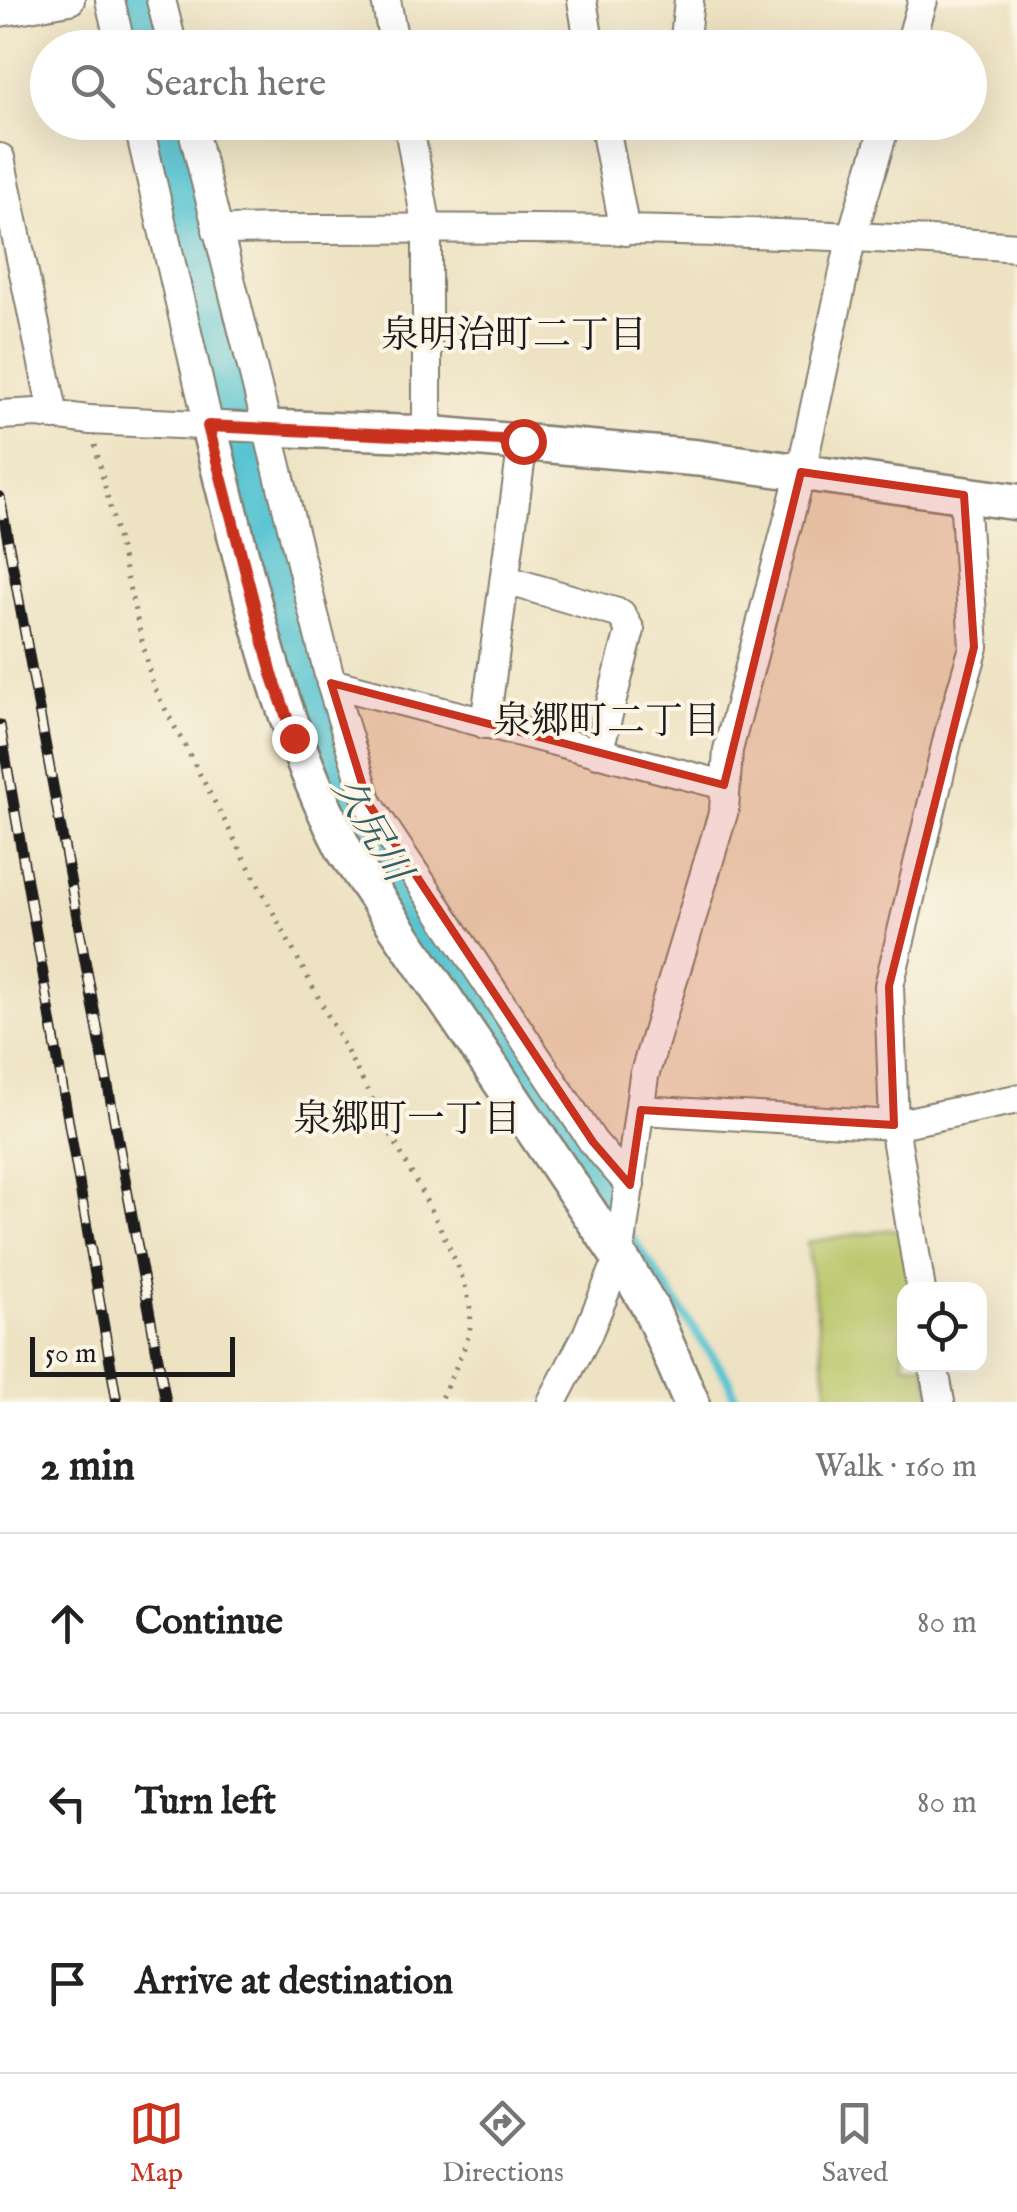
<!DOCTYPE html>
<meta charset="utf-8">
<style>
body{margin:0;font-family:"IM FELL English","Noto Serif JP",serif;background:#f6f6f6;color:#222}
.controls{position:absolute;right:30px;bottom:30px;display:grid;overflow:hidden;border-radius:20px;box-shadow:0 10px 40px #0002}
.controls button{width:90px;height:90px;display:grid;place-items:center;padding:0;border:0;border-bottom:2px solid #e0e0e0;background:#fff;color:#222;font:50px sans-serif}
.scale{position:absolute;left:30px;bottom:25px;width:205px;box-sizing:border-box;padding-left:10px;border:5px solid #1c1c1c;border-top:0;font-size:28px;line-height:35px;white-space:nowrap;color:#1c1c1c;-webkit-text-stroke:8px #fcf5e5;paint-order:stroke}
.stop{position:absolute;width:30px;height:30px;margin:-22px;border:8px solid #c8321e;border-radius:50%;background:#fff}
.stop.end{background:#c8321e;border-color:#fff;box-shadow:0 2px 10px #0008}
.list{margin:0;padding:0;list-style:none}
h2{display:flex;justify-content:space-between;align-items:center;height:130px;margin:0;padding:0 40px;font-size:42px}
h2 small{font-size:32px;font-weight:400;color:#767676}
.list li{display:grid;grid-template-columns:65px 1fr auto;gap:30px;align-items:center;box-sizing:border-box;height:180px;padding:0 40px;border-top:2px solid #e0e0e0}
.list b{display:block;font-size:38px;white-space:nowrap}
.list em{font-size:32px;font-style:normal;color:#767676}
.icon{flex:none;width:55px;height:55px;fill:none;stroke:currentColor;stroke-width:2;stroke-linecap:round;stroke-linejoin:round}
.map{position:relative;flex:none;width:1017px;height:1402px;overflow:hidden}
.search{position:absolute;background:#fff;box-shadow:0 10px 40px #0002;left:30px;right:30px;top:30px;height:110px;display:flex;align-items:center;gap:25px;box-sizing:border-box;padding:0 35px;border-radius:55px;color:#767676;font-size:38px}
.sheet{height:670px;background:#fff}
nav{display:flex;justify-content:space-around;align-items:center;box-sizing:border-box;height:140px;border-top:2px solid #e0e0e0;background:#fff;font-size:28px;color:#767676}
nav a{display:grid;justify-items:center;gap:5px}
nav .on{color:#c8321e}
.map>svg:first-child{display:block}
</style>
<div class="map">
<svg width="1017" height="1402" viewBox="0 0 1017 1402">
<rect width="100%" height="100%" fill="#fcf5e5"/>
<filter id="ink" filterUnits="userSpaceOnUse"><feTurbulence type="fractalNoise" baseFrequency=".01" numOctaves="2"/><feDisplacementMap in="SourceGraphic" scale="20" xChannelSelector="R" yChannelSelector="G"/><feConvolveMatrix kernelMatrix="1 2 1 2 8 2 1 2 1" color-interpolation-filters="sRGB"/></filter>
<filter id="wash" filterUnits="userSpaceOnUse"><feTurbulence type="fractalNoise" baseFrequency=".0048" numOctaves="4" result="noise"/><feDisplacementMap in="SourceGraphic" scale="40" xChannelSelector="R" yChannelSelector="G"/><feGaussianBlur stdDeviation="2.25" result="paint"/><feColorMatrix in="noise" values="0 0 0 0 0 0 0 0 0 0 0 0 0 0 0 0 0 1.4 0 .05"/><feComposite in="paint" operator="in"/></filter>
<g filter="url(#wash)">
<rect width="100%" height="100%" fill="#ede2c2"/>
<path fill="#b8c567" stroke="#6a7042" stroke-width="2.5" d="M892,1229L905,1235L914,1289L904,1290V1364L926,1365L933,1402H829L807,1242Z"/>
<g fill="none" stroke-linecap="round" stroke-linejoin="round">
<g stroke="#59c4d2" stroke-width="9">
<path d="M604,1196L617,1215"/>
<path d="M628,1232L730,1382L736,1402"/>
</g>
<g stroke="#59c4d2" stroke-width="50">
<path d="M133,0L144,48"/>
<path d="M162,122L246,469L339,790L604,1196"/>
</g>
</g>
</g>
<g filter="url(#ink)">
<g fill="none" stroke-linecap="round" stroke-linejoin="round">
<defs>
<g id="minor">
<path d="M110,0L121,48"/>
<path d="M161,0L173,48"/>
<path d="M386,0L395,48"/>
<path d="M582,0L590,48"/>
<path d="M0,12L70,0"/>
<path d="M684,48L689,0"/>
<path d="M909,48L923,0"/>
<path d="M138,122L209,427"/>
<path d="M191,122L331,683L368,803L593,1142L630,1185"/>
<path d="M408,122L427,228V434"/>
<path d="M604,122L625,231"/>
<path d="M0,158L54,416"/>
<path d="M217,230C484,227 751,227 1017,247"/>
<path d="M0,415L37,413L89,420L267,428"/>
<path d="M506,580L621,614L630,630L598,753"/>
<path d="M331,683L724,785"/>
<path d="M485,724L523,441"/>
<path d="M641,1110L894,1125L1017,1099"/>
<path d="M921,1290L894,1125L889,986L949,734L974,647L964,495"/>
<path d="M933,1364L940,1402"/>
<path d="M552,1402L587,1335L619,1258L644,1076L724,810L728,750L801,472L852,235L886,122"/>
</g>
<g id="tertiary">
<path d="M209,427C245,571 275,718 345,851L628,1270L650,1307L691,1402"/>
<path d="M267,428L427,434L698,458L1017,502"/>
</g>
</defs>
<use href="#minor" stroke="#847f6f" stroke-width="32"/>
<use href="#tertiary" stroke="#847f6f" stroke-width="40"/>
<path stroke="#847f6f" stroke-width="5" stroke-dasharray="2.5 8" stroke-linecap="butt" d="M95,445L153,686L439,1225C453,1258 479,1300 468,1337C461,1359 449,1381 439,1402"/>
<use href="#minor" stroke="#fff" stroke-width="28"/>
<use href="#tertiary" stroke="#fff" stroke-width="35"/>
<defs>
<g id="rail">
<path d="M0,497L166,1402"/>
<path d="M0,725L117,1402"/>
</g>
</defs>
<use href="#rail" stroke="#1c1c1c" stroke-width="11"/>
<use href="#rail" stroke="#fcf5e5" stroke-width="8" stroke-dasharray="22" stroke-linecap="butt"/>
</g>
</g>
<g fill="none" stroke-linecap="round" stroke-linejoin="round" filter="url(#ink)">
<path stroke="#c8321e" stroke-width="12" d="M294,738L272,674L208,426L523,441"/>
</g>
<path fill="#c8321e" fill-opacity="0.2" stroke="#c8321e" stroke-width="8" stroke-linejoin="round" d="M801,472L964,495L974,647L889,986L894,1125L641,1110L630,1185L593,1142L368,803L331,683L724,785Z"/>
<g text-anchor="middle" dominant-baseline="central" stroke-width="8" stroke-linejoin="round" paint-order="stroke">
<g font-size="38" fill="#1c1c1c" stroke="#fcf5e5">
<text x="514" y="337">泉明治町二丁目</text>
<text x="607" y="723">泉郷町二丁目</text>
<text x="407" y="1121">泉郷町一丁目</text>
</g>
<g font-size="38" font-style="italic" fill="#345f65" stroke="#fcf5e5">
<text transform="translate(370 830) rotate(59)">久尻川</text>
</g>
</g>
</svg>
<div class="controls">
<button><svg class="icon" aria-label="locate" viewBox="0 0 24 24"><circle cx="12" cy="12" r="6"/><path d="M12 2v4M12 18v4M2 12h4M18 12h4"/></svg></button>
</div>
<div class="scale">50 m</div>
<div class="stop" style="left:523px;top:441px"></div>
<div class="stop end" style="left:294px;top:738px"></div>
<div class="search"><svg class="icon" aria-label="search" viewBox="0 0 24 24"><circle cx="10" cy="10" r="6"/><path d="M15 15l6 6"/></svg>Search here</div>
</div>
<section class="sheet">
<h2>2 min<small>Walk · 160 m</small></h2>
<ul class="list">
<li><svg class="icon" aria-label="ahead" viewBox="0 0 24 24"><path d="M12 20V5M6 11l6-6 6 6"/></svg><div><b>Continue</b></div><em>80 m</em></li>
<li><svg class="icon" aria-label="left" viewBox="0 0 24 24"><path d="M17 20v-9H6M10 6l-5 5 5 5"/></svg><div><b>Turn left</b></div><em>80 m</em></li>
<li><svg class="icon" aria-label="arrive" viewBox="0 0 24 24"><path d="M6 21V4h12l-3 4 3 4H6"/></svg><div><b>Arrive at destination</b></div></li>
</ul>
</section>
<nav>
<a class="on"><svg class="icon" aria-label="map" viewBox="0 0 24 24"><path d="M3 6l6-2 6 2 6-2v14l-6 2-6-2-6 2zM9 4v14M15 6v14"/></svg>Map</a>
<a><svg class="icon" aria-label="directions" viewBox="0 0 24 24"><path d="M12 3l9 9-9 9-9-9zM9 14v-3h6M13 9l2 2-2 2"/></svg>Directions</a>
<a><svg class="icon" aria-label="saved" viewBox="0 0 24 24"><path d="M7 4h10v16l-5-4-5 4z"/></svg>Saved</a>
</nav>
